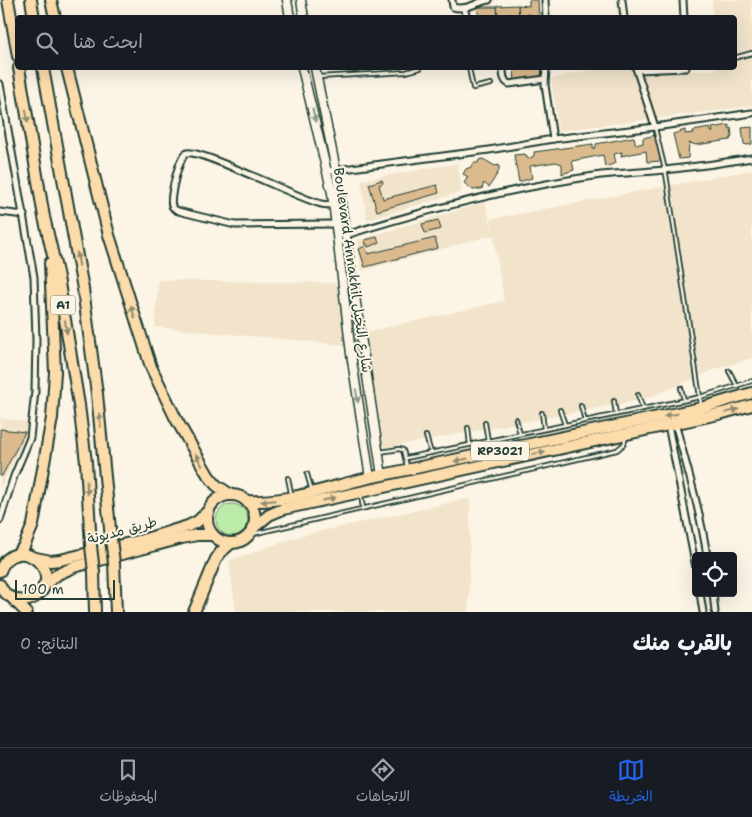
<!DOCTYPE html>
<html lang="ar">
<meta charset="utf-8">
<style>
body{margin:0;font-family:"Shantell Sans","Playpen Sans Arabic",sans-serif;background:#242831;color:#f1f3f6;direction:rtl}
.controls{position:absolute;right:15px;bottom:15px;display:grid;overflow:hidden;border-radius:5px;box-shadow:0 5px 20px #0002}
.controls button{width:45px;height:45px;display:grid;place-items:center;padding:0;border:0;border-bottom:1px solid #363941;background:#171b24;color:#f1f3f6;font:25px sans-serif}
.scale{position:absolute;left:15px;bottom:12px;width:100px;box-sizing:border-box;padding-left:5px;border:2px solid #1f3d34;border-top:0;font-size:14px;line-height:18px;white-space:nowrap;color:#1f3d34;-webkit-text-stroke:4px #fcf5e5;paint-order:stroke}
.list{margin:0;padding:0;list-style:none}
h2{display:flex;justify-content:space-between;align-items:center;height:65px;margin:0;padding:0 20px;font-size:21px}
h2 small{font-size:16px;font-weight:400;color:#9ea1a6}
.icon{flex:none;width:28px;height:28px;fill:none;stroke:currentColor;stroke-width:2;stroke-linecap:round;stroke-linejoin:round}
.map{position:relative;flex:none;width:752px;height:612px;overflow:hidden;direction:ltr}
.search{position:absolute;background:#171b24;box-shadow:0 5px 20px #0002;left:15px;right:15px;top:15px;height:55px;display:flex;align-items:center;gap:12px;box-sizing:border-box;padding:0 18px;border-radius:5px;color:#9ea1a6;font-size:19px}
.sheet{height:135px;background:#171b24}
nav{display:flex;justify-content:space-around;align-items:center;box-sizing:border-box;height:70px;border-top:1px solid #363941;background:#171b24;font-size:14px;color:#9ea1a6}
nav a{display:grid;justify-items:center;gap:2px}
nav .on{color:#2563eb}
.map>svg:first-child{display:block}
</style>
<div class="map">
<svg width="752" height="612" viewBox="0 0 752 612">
<rect width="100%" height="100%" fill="#fcf5e5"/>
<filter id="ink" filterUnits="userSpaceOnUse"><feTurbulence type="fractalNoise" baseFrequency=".02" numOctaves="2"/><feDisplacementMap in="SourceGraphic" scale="10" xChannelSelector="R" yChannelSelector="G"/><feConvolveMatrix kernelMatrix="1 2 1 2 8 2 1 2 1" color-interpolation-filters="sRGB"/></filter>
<g filter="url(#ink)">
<g fill="#f2e4cb">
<path d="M712,0H752V106L558,131L551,79L598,68H630L632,73L715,70V68H734V18L713,17Z"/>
<path d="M458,163L462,192L367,220L361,180Z"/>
<path d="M752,170V358L714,370L646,399L384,448L366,332L504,301L493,235L361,271L358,240L485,202L492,228L491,219Z"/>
<path d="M158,280L338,283L344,345L155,327Z"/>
<path d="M0,418L33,423L0,488Z"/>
<path d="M470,498L469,612H236L229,561L299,536Z"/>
</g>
<circle fill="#bceba9" stroke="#6e946e" cx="232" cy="520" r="16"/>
<g fill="#dbbb8e" stroke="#1f3d34">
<path d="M529,0H538L539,18H530V14L519,17L518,5L529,6Z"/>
<path d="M518,5L519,17L497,18V6Z"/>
<path d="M477,7H497L498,18H479Z"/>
<path d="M514,68H542L541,77L515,83Z"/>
<path d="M729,125V129L731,128L732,136L730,140L696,145L689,143L688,158L679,159L673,134L685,130V134L694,133L693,131L710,128L711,132H713L712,128Z"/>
<path d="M752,127V144L747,145L744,144L742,128Z"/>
<path d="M656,135L663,161L647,162L646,151L621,156L622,152L614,154L616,163L605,167L603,155L572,161L574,170L562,174V164L556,162L530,166L532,178L519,182L514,155L525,154L528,159L534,156V152L593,144V149L596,147V144L634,137L636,145L643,143V138Z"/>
<path d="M483,159L495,166L499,165V171L489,187L484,183L482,189L473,190L464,183L468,177L463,174L466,169L471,167L474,163H478L479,160Z"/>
<path d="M382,180L383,183L379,185L383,199L437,185L439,193L377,211L369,184Z"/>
<path d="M438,220L441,229L425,233L422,224Z"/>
<path d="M377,237L379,243L368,247L367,244L366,245L365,240Z"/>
<path d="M435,238L438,248L365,267L359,249L365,246L368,254Z"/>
<path d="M0,429L25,432L2,476H0Z"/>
</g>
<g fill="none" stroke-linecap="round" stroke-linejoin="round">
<defs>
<g id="lane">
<path d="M734,58L752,53"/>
<path d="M469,68L473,88L491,84"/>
<path d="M318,77L406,72L420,68"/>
<path d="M655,128L666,174L701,404"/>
<path d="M729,371L737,386"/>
<path d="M681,388L684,400"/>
<path d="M638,395L643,409"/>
<path d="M614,401L616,414"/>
<path d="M581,406L585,421"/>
<path d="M560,410L565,425"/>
<path d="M542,413L544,429"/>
<path d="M516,419L520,434"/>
<path d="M485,423L488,441"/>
<path d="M468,428L470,445"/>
<path d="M426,436L431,453"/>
<path d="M380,452L399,449L403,450L407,466"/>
<path d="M406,458L700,397L752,381"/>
<path d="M307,474L312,491"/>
<path d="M288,478L291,493"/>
<path d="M361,496L363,508"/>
<path d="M248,535L617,450L624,444L626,437"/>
</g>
<g id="street">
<path d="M452,0L453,7C467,11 476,2 489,0"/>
<path d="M545,0L546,18"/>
<path d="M622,0L624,18"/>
<path d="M683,0L684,18"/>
<path d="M464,8L467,18"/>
<path d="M503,68C503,74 503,81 509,84L545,79"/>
<path d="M546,68L545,85L553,139"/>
<path d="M636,68L655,127"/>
<path d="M637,70L686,68"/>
<path d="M0,84L34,277L36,340L35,391L30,438L14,476L0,520"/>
<path d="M328,171L489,150L553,139L655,127L752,113"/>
<path d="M333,205C328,205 323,205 318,203C296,197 200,149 187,153C179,155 169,199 172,206C174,210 178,211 182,212L235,225L336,224"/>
<path d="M0,212L24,215"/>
<path d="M346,235C429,209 515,187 601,175C622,173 644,172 665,170C694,167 723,163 752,158"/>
<path d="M675,423C687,467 700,510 707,556"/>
<path d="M668,425L696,568"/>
<path d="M700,593L703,612"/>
<path d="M713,593L715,612"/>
</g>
<g id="secondary">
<path d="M287,0L290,18"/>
<path d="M301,0L304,18"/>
<path d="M302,68L332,193L351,354L370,478"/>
<path d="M315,68L336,170L382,476"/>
</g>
<g id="highway">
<path d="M8,0L18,56"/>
<path d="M31,0L34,18"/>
<path d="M51,0L55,18"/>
<path d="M19,68L44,217L58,277L79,405L86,462L91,546"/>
<path d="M43,68L83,289L97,394L111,539"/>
<path d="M67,68L109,235L151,367L176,419L208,475L216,485L231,495"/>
<circle cx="231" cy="519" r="24"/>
<path d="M246,501C288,503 328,487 368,478C479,455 590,432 701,408L752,393"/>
<path d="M252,529L269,515L283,509L723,413L752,405"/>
<path d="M16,555L24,546L33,525L52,418L55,372L50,263"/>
<path d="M36,558L51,561L60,560L142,540L188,526L198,521L209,510"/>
<path d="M114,563L116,612"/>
<path d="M0,571C16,529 69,574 35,597C29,601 20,602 13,598C7,596 2,590 0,585"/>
<path d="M94,572L95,612"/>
<path d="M44,585L58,574L74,567L182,538L197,535H213"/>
<path d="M13,599L26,612"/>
<path d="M194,612L216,559L221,552L231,543"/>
</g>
</defs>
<use href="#lane" stroke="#1f3d34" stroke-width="6"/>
<use href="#street" stroke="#1f3d34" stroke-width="9"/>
<use href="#secondary" stroke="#1f3d34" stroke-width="11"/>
<use href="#highway" stroke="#1f3d34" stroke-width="14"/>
<use href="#lane" stroke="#fcf5e5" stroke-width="2.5"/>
<use href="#street" stroke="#fcf5e5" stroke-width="5"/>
<use href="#secondary" stroke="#fcf5e5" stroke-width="8"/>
<use href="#highway" stroke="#fddcac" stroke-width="10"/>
<defs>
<g id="highway-bridge">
<path d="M111,539L114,563"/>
<path d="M91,546L94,572"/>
</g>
</defs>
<use href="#highway-bridge" stroke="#1f3d34" stroke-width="14" stroke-linecap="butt"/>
<use href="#highway-bridge" stroke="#fddcac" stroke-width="10"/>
</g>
<defs><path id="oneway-solid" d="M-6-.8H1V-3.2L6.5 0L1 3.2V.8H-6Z" transform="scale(1.25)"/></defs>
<g fill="#8e998c">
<use href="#oneway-solid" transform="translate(314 115) rotate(76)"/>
<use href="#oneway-solid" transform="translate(357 396) rotate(81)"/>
</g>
<g fill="#8e8c70">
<use href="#oneway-solid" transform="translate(27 116) rotate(81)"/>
<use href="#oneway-solid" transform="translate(78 259) rotate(-100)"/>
<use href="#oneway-solid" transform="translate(133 312) rotate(-107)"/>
<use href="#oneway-solid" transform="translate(66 327) rotate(81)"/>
<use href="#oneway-solid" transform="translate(732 411) rotate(-14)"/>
<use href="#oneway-solid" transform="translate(671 415) rotate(168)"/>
<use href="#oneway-solid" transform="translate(100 420) rotate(-96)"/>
<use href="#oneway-solid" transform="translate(539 453) rotate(-12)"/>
<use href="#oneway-solid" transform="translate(199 460) rotate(-119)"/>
<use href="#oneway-solid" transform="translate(461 460) rotate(168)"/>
<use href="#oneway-solid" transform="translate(87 488) rotate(86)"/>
<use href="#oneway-solid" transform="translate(329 499) rotate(-13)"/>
<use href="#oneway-solid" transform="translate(268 501) rotate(175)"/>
</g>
</g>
<g text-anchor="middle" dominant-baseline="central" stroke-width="4" stroke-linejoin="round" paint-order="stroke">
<g fill="#fcf5e5" stroke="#617469" stroke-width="1">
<rect x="50.5" y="295.5" width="25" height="19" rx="4"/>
<rect x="471" y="441.5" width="58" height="19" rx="4"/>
</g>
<g font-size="12" font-weight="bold" fill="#1f3d34">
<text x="63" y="305">A1</text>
<text x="500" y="451">RP3021</text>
</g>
<g font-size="14" fill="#1f3d34" stroke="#fcf5e5">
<text transform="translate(353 270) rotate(82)">Boulevard Annakhil شارع النخيل</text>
<text transform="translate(122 530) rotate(-15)">طريق مديونة</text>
</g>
</g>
</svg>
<div class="controls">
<button><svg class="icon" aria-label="locate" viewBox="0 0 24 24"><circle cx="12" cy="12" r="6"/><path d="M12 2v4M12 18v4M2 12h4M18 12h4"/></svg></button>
</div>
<div class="scale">100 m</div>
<div class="search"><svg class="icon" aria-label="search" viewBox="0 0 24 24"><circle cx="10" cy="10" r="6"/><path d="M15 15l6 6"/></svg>ابحث هنا</div>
</div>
<section class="sheet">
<h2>بالقرب منك<small>النتائج: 0</small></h2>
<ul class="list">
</ul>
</section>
<nav>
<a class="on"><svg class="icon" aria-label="map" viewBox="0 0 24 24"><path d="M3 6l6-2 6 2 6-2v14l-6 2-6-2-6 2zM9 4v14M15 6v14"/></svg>الخريطة</a>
<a><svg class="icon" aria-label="directions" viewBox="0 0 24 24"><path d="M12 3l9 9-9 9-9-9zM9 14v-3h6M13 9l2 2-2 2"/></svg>الاتجاهات</a>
<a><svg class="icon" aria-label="saved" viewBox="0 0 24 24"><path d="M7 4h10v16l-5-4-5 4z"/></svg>المحفوظات</a>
</nav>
